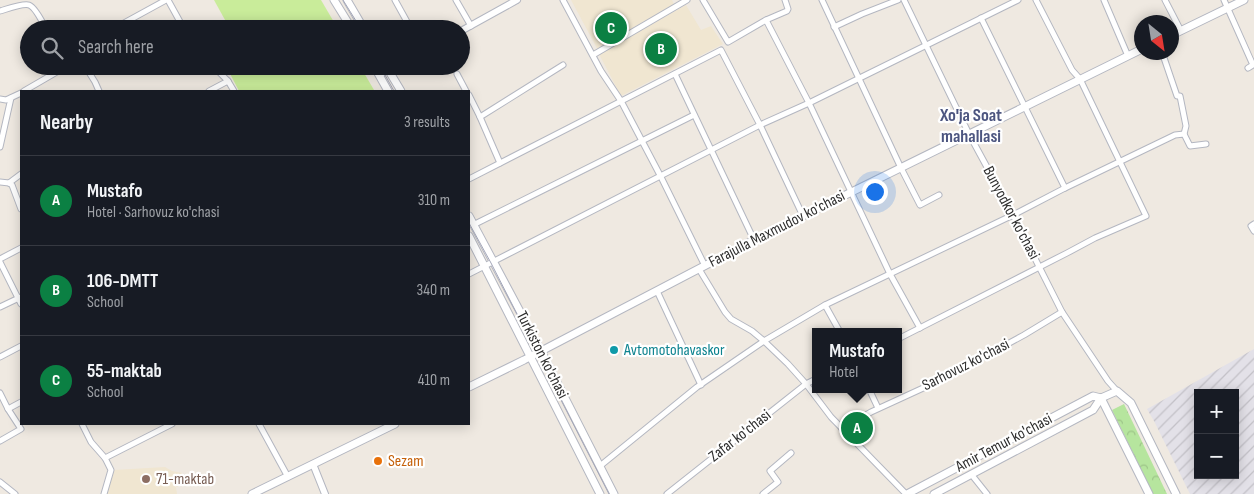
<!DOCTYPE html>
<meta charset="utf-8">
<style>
body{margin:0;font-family:"Sofia Sans Condensed",sans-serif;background:#242831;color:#f1f3f6}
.controls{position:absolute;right:15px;bottom:15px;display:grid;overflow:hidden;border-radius:0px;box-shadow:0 2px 12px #0003}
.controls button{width:45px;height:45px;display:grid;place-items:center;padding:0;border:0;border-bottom:1px solid #363941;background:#171b24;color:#f1f3f6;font:25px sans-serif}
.compass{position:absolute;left:1134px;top:15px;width:45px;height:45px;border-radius:50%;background:#171b24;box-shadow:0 2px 12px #0003;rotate:150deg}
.you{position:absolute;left:874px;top:191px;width:18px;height:18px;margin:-12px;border:4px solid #fff;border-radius:50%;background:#1a73e8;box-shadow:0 0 0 8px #1a73e833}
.badge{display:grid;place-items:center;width:32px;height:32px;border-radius:50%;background:#0b8043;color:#fff;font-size:16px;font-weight:700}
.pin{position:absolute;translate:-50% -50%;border:2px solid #fff;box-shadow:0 1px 5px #0006}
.popup{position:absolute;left:812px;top:328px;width:90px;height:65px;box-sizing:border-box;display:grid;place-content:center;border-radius:0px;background:#171b24;filter:drop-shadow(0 1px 4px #0005);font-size:16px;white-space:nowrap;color:#9ea1a6}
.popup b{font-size:19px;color:#f1f3f6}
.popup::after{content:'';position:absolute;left:50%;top:100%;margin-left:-10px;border:10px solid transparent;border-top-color:#171b24}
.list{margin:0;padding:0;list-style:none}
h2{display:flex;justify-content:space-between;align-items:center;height:65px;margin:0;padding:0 20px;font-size:21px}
h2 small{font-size:16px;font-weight:400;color:#9ea1a6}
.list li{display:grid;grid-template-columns:32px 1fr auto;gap:15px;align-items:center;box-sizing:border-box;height:90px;padding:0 20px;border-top:1px solid #363941}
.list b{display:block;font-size:19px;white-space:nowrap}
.list p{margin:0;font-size:16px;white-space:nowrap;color:#9ea1a6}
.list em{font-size:16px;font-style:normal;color:#9ea1a6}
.icon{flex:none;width:28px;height:28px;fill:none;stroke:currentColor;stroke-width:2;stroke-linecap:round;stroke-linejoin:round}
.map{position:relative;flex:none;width:1254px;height:494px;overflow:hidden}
.search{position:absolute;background:#171b24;box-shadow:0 2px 12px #0003;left:20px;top:20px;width:450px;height:55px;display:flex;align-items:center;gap:12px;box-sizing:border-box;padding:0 18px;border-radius:28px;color:#9ea1a6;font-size:19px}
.panel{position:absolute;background:#171b24;box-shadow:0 2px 12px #0003;left:20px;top:90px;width:450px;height:335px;border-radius:0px}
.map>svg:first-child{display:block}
</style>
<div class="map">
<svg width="1254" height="494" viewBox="0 0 1254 494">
<defs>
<pattern id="industrial-furrows" width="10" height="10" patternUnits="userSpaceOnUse" patternTransform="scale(1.25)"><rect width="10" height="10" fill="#e3e1e8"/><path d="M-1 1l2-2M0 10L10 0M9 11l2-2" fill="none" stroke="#c3c1c7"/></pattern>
<pattern id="forest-crowns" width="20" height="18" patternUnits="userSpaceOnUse" patternTransform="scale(1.25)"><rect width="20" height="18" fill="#b6e59e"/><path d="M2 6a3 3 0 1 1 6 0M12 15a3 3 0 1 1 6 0" fill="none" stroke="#9dc588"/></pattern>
</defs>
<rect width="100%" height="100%" fill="#efe9e1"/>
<path fill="url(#industrial-furrows)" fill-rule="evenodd" d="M1254,349V494H1190L1154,421L1147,409ZM1198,393H1235V475H1198Z"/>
<g fill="#f0e6d1">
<path d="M571,0H672L675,6L598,50Z"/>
<path d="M686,5L701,30L711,26L723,44L621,96L599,54Z"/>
<path d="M165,467L172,471L182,473V485L176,487L177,494H106L114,470Z"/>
</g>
<path fill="url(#forest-crowns)" d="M1124,404L1167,494H1153L1112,410Z"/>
<g fill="#c9ec9a">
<path d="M214,0H321L338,29H230Z"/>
<path d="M226,66H360L374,90L371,91H239Z"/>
</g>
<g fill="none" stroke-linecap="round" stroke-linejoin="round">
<defs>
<g id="minor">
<path d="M168,0L184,29"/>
<path d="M395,0L411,29"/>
<path d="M456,0L471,26"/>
<path d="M563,0L601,71L621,101L661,177L705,266"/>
<path d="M703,0L728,42L766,20L787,11L788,9L785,0"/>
<path d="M822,0L901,168L920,205L939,195"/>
<path d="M904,0L969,134L1013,215L1062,312L1108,381L1117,391"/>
<path d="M1104,0L1128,56"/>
<path d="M1165,0L1181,31"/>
<path d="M1224,0L1253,65L1248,68"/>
<path d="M0,11C7,9 23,3 29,5C35,7 43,23 46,29"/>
<path d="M981,18L1065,188"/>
<path d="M766,20L809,103L890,274L920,328"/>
<path d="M834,27L862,14L898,0"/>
<path d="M113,29L166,0"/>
<path d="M1162,52L1177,96H1180L1186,126L1184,134"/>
<path d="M593,55L687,0"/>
<path d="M85,66L95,82L99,91"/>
<path d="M213,66L228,81"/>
<path d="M457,74L466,91"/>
<path d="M675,74L754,240"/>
<path d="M24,91L67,66"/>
<path d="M209,91L228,81L234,91"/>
<path d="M469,95L480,117L500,163"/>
<path d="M0,99L6,100L21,93"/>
<path d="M480,117L563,65"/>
<path d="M0,147L11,98"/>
<path d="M469,179L721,50L760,125L803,216"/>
<path d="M0,182L9,183L12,185L21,209"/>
<path d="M9,183L21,174"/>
<path d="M1254,224L1251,226L1254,231"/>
<path d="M473,225L694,115"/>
<path d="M0,259L21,248"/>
<path d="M0,262L21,304"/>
<path d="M699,269L725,312L731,319L752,331L764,341L788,364L806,384L831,417L906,494"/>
<path d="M469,274L760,125L809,103L1018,0"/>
<path d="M657,291L701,385"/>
<path d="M825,305L840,332"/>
<path d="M0,307L21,297"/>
<path d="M898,339L1067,253L1095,238L1146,216L1080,79L1072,70L1036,0"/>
<path d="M0,357L21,346"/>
<path d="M869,389L878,408"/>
<path d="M0,393L8,409L21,402"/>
<path d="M82,424L91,442L105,458L111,470L104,494"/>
<path d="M259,424L288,477"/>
<path d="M842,429L871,412L945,378L1024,335L1062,312"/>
<path d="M0,441L21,429L8,409"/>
<path d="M105,458L172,424"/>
<path d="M600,466L697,387L764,341L825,305L1013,215L1065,188L1175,135L1184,134L1190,146L1206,144"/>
<path d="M971,474L987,494"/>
<path d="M0,482L15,494"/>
<path d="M667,494L806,384L816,379"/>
<path d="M763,494L778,482L770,471L791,453"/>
</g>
<g id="tertiary">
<path d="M461,31L517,0"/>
<path d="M380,75L386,70L393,66"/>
<path d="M313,464L325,494"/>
</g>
<g id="secondary">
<path d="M334,0L352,29"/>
<path d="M347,0L364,29"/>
<path d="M1172,35L1244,0"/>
<path d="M374,66L388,91"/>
<path d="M386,66L401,91"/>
<path d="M469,216L541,351L614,494"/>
<path d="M469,236L600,494"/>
<path d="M469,387L524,360L754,240L1142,49"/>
<path d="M1101,398L1149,494"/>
<path d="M252,494L395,424"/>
<path d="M907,494L1093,396L1101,398"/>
<path d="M934,494L1093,410L1101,398L1117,391L1131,403L1176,494"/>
</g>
</defs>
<use href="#minor" stroke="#b4b7c1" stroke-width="7"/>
<use href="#tertiary" stroke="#b4b7c1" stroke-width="8"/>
<use href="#secondary" stroke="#b4b7c1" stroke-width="9"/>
<use href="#minor" stroke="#fff" stroke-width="5"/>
<use href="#tertiary" stroke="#fff" stroke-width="6"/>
<use href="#secondary" stroke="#fff" stroke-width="7"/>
<g stroke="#a3a6b8" stroke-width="1">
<path d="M343,0L361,29"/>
<path d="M380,66L394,91"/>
<path d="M469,223L491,263L609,494"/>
</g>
</g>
<circle fill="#0f9aa8" stroke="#fff" stroke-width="2" cx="614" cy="350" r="5"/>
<circle fill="#e8710a" stroke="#fff" stroke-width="2" cx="378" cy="461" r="5"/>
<circle fill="#8d6e63" stroke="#fff" stroke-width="2" cx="146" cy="479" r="5"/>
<g text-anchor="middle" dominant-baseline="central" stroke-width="4.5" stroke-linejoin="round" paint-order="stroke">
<g font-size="16" fill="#2e2e2e" stroke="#fff">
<text transform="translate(1011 213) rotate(62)">Bunyodkor ko'chasi</text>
<text transform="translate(777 229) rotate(-27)">Farajulla Maxmudov ko'chasi</text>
<text transform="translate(542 355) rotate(63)">Turkiston ko'chasi</text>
<text transform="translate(966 365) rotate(-27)">Sarhovuz ko'chasi</text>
<text transform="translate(740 436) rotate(-38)">Zafar ko'chasi</text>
<text transform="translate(1004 443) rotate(-28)">Amir Temur ko'chasi</text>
</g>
<g font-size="16" fill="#0d838f" stroke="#fff" text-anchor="start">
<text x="624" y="350">Avtomotohavaskor</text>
</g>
<g font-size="16" fill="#c56008" stroke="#fff" text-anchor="start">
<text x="388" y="461">Sezam</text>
</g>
<g font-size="16" fill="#785e54" stroke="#fff" text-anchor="start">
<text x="156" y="479">71-maktab</text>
</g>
<g font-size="18" font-weight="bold" fill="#4d5680" stroke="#fff">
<text x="971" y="115">Xo'ja Soat<tspan x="971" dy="21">mahallasi</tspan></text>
</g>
</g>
</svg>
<div class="controls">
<button>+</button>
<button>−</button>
</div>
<svg class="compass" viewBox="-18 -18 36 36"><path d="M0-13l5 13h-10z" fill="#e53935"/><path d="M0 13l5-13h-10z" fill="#9ea1a6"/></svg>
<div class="you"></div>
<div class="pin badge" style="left:857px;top:428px">A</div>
<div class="popup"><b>Mustafo</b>Hotel</div>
<div class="pin badge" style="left:661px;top:49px">B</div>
<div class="pin badge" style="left:611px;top:28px">C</div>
<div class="search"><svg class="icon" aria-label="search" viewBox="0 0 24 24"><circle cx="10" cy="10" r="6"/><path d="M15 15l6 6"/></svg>Search here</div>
<section class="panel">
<h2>Nearby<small>3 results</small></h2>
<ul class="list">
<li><span class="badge">A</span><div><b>Mustafo</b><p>Hotel · Sarhovuz ko'chasi</p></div><em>310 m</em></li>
<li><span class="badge">B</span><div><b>106-DMTT</b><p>School</p></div><em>340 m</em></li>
<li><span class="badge">C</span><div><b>55-maktab</b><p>School</p></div><em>410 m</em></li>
</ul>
</section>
</div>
